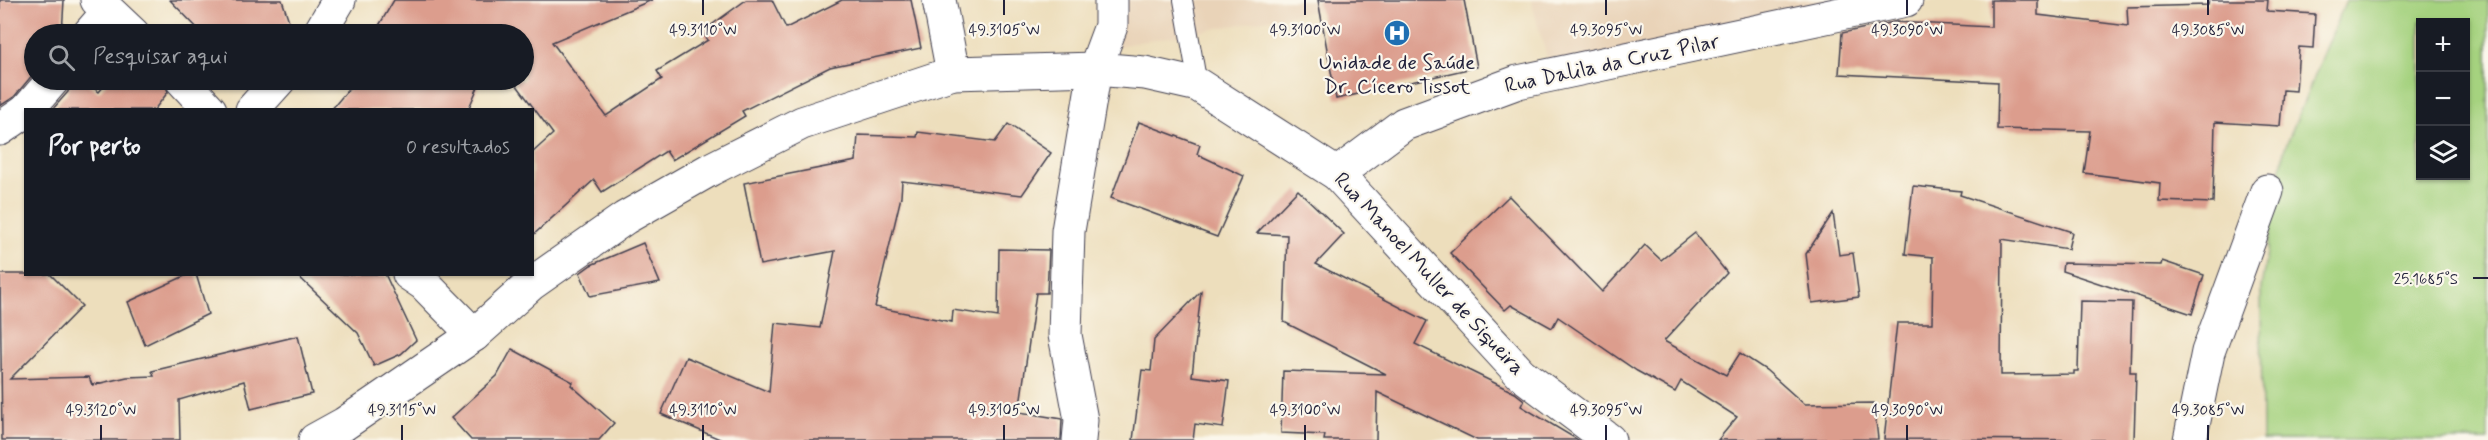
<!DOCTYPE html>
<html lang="pt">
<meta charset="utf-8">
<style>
body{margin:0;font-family:Mynerve,sans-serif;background:#242831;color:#f1f3f6}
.controls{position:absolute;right:18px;top:18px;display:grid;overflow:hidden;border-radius:0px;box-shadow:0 2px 4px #0004}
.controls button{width:54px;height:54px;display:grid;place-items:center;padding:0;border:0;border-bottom:2px solid #363941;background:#171b24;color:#f1f3f6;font:30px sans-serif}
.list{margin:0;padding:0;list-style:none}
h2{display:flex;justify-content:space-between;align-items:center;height:78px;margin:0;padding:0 24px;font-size:26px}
h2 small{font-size:20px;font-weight:400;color:#9ea1a6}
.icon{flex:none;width:33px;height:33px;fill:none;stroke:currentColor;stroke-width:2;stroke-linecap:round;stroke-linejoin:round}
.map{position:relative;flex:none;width:2488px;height:440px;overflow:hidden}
.search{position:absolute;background:#171b24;box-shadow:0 2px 4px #0004;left:24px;top:24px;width:510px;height:66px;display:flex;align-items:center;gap:15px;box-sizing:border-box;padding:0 21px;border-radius:33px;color:#9ea1a6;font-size:22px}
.panel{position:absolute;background:#171b24;box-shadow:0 2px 4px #0004;left:24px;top:108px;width:510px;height:168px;border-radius:0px}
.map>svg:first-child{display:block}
</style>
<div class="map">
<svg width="2488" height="440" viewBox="0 0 2488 440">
<rect width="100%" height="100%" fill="#fbf7ec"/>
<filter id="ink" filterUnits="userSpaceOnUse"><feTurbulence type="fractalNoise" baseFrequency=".0167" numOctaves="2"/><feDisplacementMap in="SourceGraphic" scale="12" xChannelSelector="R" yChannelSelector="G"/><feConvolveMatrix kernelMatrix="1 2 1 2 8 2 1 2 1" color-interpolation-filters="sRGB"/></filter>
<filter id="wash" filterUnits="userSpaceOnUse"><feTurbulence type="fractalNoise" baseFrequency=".008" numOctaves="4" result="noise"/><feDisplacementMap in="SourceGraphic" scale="24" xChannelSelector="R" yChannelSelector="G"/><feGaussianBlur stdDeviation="1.35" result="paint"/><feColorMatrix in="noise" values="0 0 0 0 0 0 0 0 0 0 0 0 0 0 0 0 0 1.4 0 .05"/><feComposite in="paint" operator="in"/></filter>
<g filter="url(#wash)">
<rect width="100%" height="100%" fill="#eddebc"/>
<g fill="#e9d3b8">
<path d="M1102,0H1376L1106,48Z"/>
<path d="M1531,0H1895L1555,87Z"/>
</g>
<path fill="#a5d27f" stroke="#647a5d" stroke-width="1.5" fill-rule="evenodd" d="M2346,0H2488V440H2262L2261,288L2284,150ZM2420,22H2466V176H2420Z"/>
<g id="blocks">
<g fill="#dc9d8d">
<path d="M0,0H64L62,34H34V73L14,97L0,106Z"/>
<path d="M170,0H282L291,27L268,34H203Z"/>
<path d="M394,0H652L552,42L606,116L662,79L657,71L708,40L702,32L746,0H772L786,28L842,0H911L921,48L830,67L742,111L745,116L672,160L666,151L602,192L594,180L532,236V153L553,134L513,80H524V34H374Z"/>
<path d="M1318,0H1464L1477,67L1336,99Z"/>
<path d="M1991,0H2038V15L2128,26L2127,7L2208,5L2209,0H2268L2267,11L2315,14L2313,48L2299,47L2296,91L2283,90L2280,126L2215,122L2213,203L2159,201L2160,183L2084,173L2090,131L1997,129L1998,82L1839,74L1842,33L1894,22L1991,27Z"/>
<path d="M71,80H83L99,92L109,80H164L168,92L154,110H52L68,92Z"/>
<path d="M356,80H481L468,110H331Z"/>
<path d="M1139,122L1200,145L1197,154L1244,176L1217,237L1111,198Z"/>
<path d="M1008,124L1051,153L1022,195L902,181L901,197L875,307L952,322L953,310L998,317L999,249L1049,250L1047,293H1036L1019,412L1062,419L1061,440H722L661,414L686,357L769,392L775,323L820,328L835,251L760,265L744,183L856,161L858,135L917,137L918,132L995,142Z"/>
<path d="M1913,186L1961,191L1960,195L2072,232L2068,249L2002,239L2001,375L2074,374V371H2078L2080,301L2132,302L2130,372H2136L2134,440L1884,439L1897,323H1932L1933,257L1905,254Z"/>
<path d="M1298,190L1344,234L1316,264L1427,321L1415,344L1515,393L1524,400L1521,406L1578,440H1477L1377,392L1376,440H1324L1325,435L1281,433L1283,371L1386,374L1284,322L1287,235L1257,233Z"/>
<path d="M1509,196L1602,292L1645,245L1661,260L1695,233L1727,273L1664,341L1726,375L1740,353L1766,370L1804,404L1874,403L1878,439L1718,440L1737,417L1681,381L1675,392L1637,371L1558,317L1552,328L1511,305L1505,310L1450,253Z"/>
<path d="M1833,213L1839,255L1853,253L1859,297L1812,303L1806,254Z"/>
<path d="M643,243L660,283L590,296L580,273L591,265Z"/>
<path d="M2162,261L2204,275L2192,314L2062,271L2063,263L2161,265Z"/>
<path d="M0,274H50L82,306L10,379L89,377L92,385L127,377L154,376L152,371L298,336L312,394L251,409L244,381L179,400L180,440H2Z"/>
<path d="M189,274H196L208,314L145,345L128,302Z"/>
<path d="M296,274H385L416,340L401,354L374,366L358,333Z"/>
<path d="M1201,291L1192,376L1229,381L1223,428L1195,424L1193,440H1133L1142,370L1151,371L1154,340Z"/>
<path d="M512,349L573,382L571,385L614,423L599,440H471L451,418L497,376Z"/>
</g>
</g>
</g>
<g filter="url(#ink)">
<use href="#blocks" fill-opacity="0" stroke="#403e4e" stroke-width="1.5"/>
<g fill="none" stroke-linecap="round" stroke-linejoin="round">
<defs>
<path id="lane" d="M1183,0L1198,85"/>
<g id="street">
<path d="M97,0L133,34"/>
<path d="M939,0L953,73"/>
<path d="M89,34L108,12"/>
<path d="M319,34L339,0"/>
<path d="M182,80L210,110"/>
<path d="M27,110L53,80"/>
<path d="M252,110L279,80"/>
<path d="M0,129L26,111"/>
<path d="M1337,174L1404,124L1518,82L1906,0"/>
<path d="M409,274L424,284L474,335"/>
<path d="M1079,440L1081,420L1065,335L1068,231L1095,69L1111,26V0"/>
<path d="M2190,440L2208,352L2267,191"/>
</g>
<path id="secondary" d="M315,440L344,424L474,335L531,284L625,218L711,169L802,123L953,73L1095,69L1145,73L1198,85L1337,174L1521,374L1609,440"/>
</defs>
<use href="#lane" stroke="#403e4e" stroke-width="20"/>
<use href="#street" stroke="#403e4e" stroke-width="35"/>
<use href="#secondary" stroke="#403e4e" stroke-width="35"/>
<use href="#lane" stroke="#fff" stroke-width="18"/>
<use href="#street" stroke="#fff" stroke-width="33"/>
<use href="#secondary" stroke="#fff" stroke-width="33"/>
</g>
</g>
<path fill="none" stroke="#22223b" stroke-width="2" d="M703,0V15M1004,0V15M1305,0V15M1606,0V15M1907,0V15M2208,0V15M2473,278H2488M101,425V440M402,425V440M703,425V440M1004,425V440M1305,425V440M1606,425V440M1907,425V440M2208,425V440"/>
<defs>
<symbol id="hospital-disc" viewBox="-11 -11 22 22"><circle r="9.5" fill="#1f6fb2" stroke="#fbf7ec"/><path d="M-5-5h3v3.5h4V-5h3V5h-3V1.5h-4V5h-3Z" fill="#fff"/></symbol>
</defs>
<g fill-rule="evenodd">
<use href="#hospital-disc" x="1382" y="18" width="30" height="30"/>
</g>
<g text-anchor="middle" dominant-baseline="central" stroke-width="4.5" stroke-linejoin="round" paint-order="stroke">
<g font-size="21" fill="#22223b" stroke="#fbf7ec">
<text x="1397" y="63">Unidade de Saúde<tspan x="1397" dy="24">Dr. Cícero Tissot</tspan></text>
</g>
<g font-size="21" fill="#22223b" stroke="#fbf7ec">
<text transform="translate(1612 64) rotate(-12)">Rua Dalila da Cruz Pilar</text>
<text transform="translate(1429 274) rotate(47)">Rua Manoel Muller de Siqueira</text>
</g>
</g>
<g font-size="15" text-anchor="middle" fill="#22223b" stroke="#fbf7ec" stroke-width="4.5" stroke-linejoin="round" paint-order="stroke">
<text x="703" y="35">49.3110°W</text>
<text x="1004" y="35">49.3105°W</text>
<text x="1305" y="35">49.3100°W</text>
<text x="1606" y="35">49.3095°W</text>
<text x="1907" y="35">49.3090°W</text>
<text x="2208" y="35">49.3085°W</text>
<text x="2426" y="284">25.1685°S</text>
<text x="101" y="415">49.3120°W</text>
<text x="402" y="415">49.3115°W</text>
<text x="703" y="415">49.3110°W</text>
<text x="1004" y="415">49.3105°W</text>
<text x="1305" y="415">49.3100°W</text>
<text x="1606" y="415">49.3095°W</text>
<text x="1907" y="415">49.3090°W</text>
<text x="2208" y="415">49.3085°W</text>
</g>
</svg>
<div class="controls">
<button>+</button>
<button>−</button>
<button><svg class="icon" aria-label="layers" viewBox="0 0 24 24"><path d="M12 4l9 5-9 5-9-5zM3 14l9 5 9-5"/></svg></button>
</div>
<div class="search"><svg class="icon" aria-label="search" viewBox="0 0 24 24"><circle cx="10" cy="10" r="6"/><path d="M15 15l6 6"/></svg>Pesquisar aqui</div>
<section class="panel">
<h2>Por perto<small>0 resultados</small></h2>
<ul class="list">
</ul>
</section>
</div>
